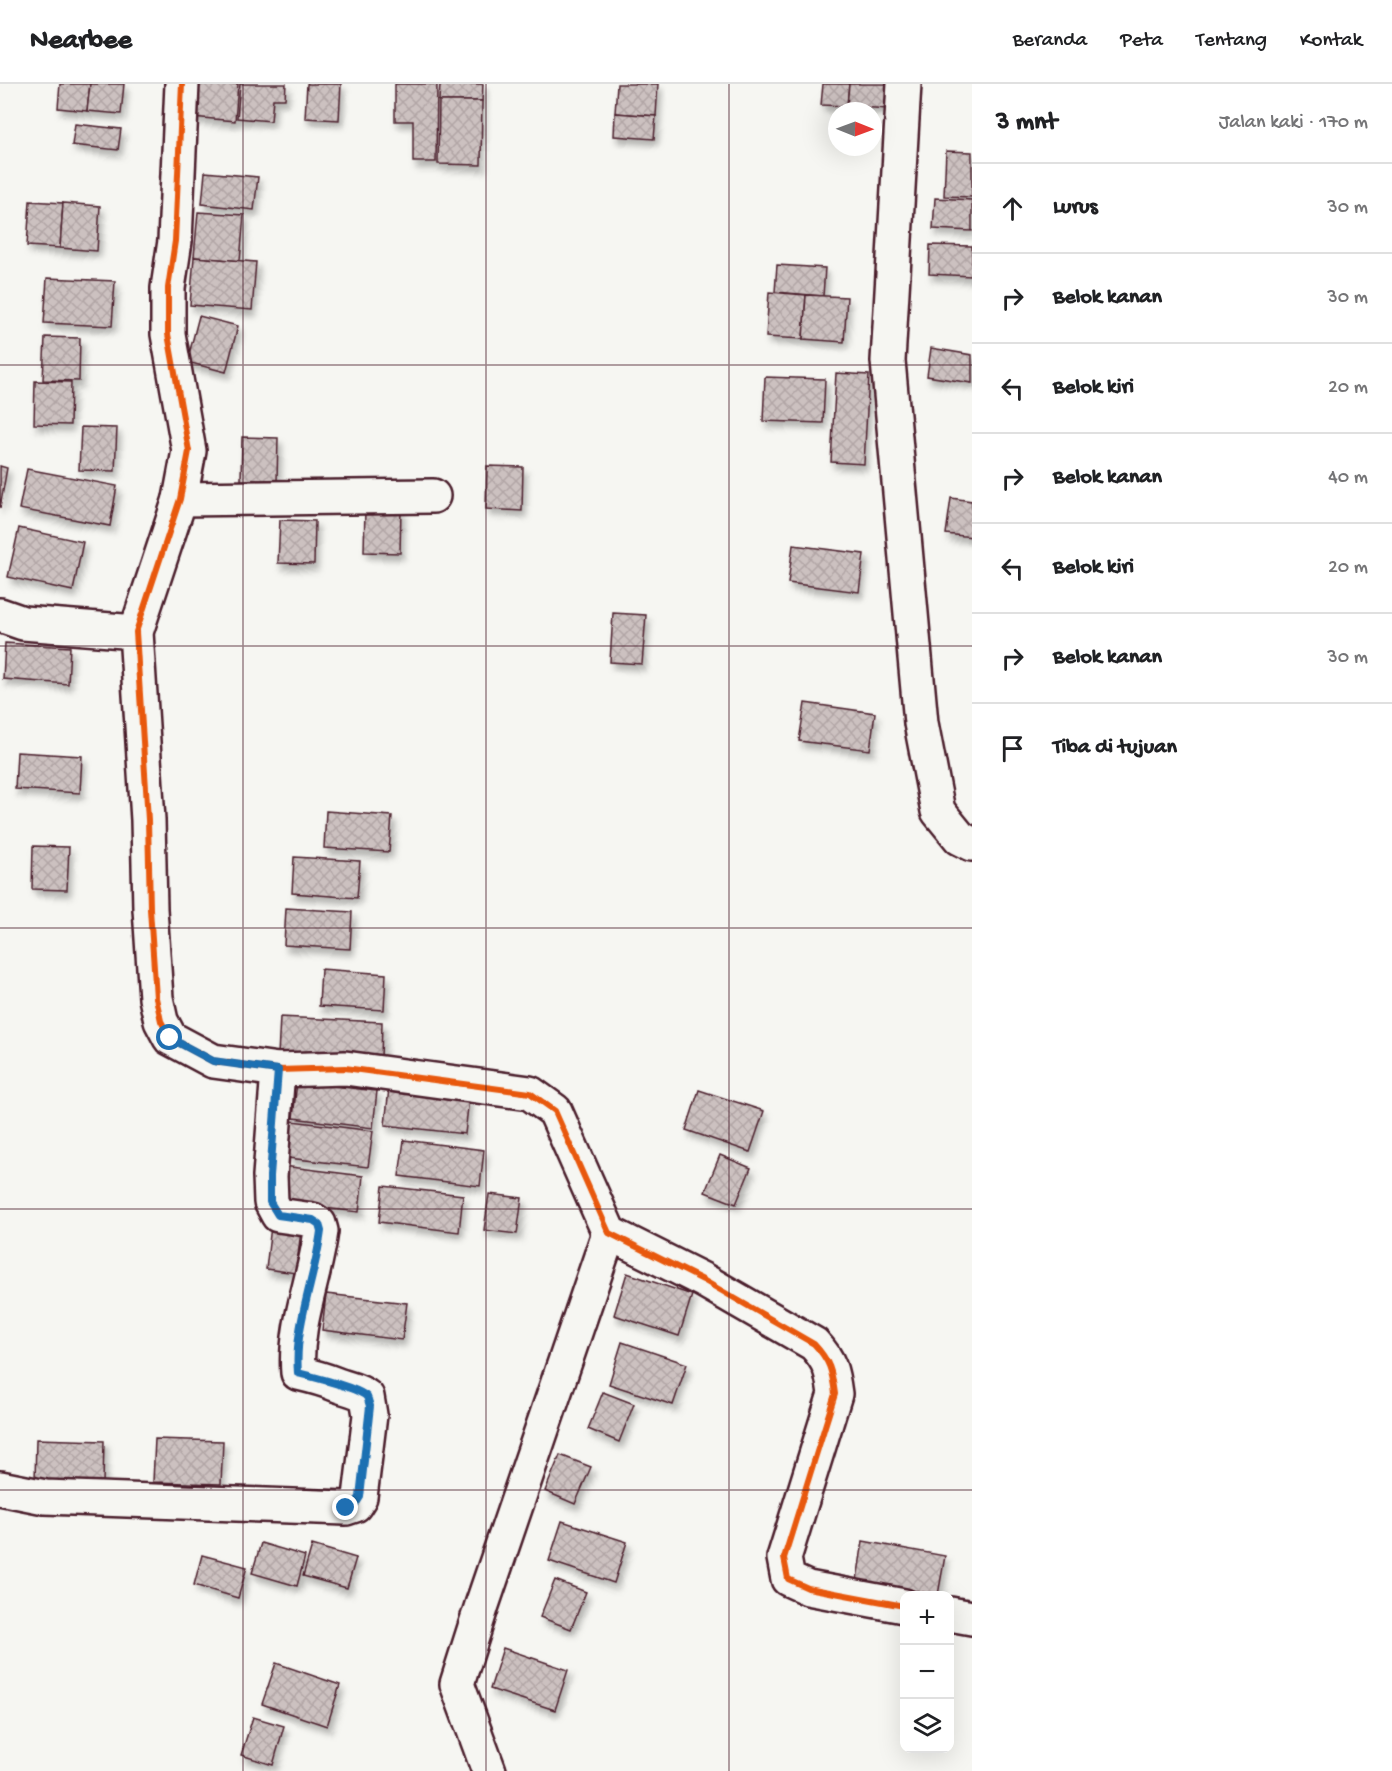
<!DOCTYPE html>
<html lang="id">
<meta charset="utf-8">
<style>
body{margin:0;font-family:"Gochi Hand",sans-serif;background:#f6f6f6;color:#202124}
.controls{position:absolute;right:18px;bottom:18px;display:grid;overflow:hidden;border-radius:12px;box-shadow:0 6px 24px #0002}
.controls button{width:54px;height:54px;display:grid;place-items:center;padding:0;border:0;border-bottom:2px solid #e0e0e0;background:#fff;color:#202124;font:30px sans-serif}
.compass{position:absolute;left:828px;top:18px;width:54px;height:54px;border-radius:50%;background:#fff;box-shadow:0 6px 24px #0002;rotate:91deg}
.stop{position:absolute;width:18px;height:18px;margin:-14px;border:4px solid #1f6fb2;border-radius:50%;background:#fff}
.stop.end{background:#1f6fb2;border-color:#fff;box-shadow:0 2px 6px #0008}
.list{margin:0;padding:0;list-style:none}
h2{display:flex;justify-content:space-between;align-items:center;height:78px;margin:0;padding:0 24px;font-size:26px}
h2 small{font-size:20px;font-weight:400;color:#757577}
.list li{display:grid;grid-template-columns:39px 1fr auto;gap:18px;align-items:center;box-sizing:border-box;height:90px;padding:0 24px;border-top:2px solid #e0e0e0}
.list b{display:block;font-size:22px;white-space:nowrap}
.list em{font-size:20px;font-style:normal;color:#757577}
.icon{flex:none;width:33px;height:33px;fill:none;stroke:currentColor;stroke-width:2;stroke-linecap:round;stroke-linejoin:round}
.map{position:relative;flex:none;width:972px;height:1687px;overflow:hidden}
header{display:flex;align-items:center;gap:36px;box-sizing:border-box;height:84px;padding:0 30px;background:#fff;border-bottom:2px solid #e0e0e0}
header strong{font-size:28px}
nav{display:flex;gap:33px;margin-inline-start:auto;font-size:21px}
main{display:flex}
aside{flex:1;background:#fff}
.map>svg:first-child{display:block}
</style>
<header>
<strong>Nearbee</strong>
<nav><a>Beranda</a><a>Peta</a><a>Tentang</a><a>Kontak</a></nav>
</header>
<main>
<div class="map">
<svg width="972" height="1687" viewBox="0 0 972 1687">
<defs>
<pattern id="building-cross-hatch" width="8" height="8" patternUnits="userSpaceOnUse" patternTransform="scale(1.5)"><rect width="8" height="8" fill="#ccc1c0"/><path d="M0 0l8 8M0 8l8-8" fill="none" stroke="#b1a5a5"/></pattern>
<filter id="shadow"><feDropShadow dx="3.5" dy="6" stdDeviation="3" flood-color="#0004"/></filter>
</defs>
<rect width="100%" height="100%" fill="#f6f6f2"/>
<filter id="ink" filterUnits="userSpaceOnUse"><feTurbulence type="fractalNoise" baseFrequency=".0167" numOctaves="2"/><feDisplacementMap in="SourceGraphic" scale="12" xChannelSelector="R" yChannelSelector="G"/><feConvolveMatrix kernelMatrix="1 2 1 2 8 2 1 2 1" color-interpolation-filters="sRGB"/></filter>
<g filter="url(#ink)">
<g fill="url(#building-cross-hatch)" stroke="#4a1f2b" stroke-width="1.5" filter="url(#shadow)">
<path d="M60,0H90L87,27L58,24Z"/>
<path d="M90,0H124L121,30L87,27Z"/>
<path d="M195,0H238L235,37L192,33Z"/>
<path d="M240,0H286L285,15H273L271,37L237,34Z"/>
<path d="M307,0H341L339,36L305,34Z"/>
<path d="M395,0H437L436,78H413V37H395Z"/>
<path d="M440,0H483L482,17H439Z"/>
<path d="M617,0H658L656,32L615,29Z"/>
<path d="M823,0H849L847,22L821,21Z"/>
<path d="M849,0H889L888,25L847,22Z"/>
<path d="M439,17H482L481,81L438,80Z"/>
<path d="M615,29L656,32L654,55L614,52Z"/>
<path d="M75,40L121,45L118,66L72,61Z"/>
<path d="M946,67L972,68V113L944,112Z"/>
<path d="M205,88L258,93L254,126L202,120Z"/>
<path d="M935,114L972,116V147L933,145Z"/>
<path d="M30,117L63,119L60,164L27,162Z"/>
<path d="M63,119L100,122L97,167L60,164Z"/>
<path d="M198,128L244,131L240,177L194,173Z"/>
<path d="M930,161L972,162V192L929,190Z"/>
<path d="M194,173L256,178L252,226L190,221Z"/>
<path d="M777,181L825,184L823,212L775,208Z"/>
<path d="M47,194L115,197L112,242L44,239Z"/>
<path d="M769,208L806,211L803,255L766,253Z"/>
<path d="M806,211L847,213L844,258L803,255Z"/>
<path d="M199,232L238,242L226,288L187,278Z"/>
<path d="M45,253L80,254L79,297L43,296Z"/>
<path d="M931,264L972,271V299L927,292Z"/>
<path d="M836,289L869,291L864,380L831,378Z"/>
<path d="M765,293L825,295L823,339L763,337Z"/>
<path d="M35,297L71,298L70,341L34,340Z"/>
<path d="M81,343L117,344L115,387L79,386Z"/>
<path d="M242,353L278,354L277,397L241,396Z"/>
<path d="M0,382L7,384L0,424Z"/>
<path d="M487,382L523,383L522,427L486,425Z"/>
<path d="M27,385L117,402L110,442L19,425Z"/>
<path d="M951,414L972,417V453L946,450Z"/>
<path d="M365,425H401L400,469L364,468Z"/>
<path d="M280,436L315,437L314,480L278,479Z"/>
<path d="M19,444L83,458L73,507L8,493Z"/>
<path d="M793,461L864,470L859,508L788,499Z"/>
<path d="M613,529L646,531L642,580L610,578Z"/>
<path d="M5,559L70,563L68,600L3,595Z"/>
<path d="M805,619L875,629L870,666L799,657Z"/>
<path d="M17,668L82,672L80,709L15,705Z"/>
<path d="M326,727L392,732L389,768L324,764Z"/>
<path d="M33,762L69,763L67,806L32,805Z"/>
<path d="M294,773L360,777L357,814L292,809Z"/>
<path d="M286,824L352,828L350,865L284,861Z"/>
<path d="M321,885L386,890L384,926L319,922Z"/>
<path d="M280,933L382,938L381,976L278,971Z"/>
<path d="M297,998L377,1007L373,1044L293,1034Z"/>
<path d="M389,1004L469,1014L465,1050L385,1041Z"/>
<path d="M699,1006L764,1027L750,1068L686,1046Z"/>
<path d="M292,1037L373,1047L368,1083L288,1074Z"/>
<path d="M404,1056L484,1066L480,1102L399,1092Z"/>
<path d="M720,1071L751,1084L736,1120L705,1108Z"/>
<path d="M283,1082L363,1092L359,1128L279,1119Z"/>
<path d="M383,1102L463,1111L459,1148L379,1138Z"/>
<path d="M489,1110L522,1114L517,1150L484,1146Z"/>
<path d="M271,1142L301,1146L296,1189L266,1185Z"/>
<path d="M627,1189L692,1211L679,1252L614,1231Z"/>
<path d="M326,1210L407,1219L402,1256L322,1246Z"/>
<path d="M622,1258L687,1280L673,1321L609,1300Z"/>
<path d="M603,1308L634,1320L619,1358L588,1345Z"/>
<path d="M36,1355L104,1357L103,1400L35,1398Z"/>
<path d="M155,1355L223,1357L221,1400L153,1398Z"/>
<path d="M560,1371L591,1383L575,1420L545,1407Z"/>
<path d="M562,1437L627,1458L614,1499L549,1477Z"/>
<path d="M863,1457L945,1472L938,1511L857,1496Z"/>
<path d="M261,1459L305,1472L297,1502L252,1489Z"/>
<path d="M312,1461L356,1474L347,1504L303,1492Z"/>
<path d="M202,1471L247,1483L238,1514L194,1501Z"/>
<path d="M555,1496L586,1508L571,1545L540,1533Z"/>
<path d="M503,1564L568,1586L555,1626L490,1605Z"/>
<path d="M276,1579L340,1601L327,1642L262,1620Z"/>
<path d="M253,1633L284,1642L273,1681L241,1671Z"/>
</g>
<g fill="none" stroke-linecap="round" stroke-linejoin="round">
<defs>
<g id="minor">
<path d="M182,0L175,157L168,204V250L189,367L180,415L136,548L148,736L150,825L156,914L161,937L170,954L213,977L278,986L345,984L530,1009L555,1027L609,1149L703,1196L814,1260C830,1277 832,1287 835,1310L784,1474L788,1495L808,1504L904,1522"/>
<path d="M904,0L888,277L921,639L938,727L960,754L972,760"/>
<path d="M180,415L433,412"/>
<path d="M0,531L23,539L136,548"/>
<path d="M0,1404L45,1413L346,1424L355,1421L360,1413L370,1331L367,1313C357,1305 347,1305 335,1300C323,1295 311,1292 298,1289C294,1241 315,1195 321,1147L319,1140L313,1136L278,1131L271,1118L270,1092L278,986"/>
<path d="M950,1530L972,1534"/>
<path d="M489,1687L457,1600L482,1521L609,1149"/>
</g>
</defs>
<use href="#minor" stroke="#4a1f2b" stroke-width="38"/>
<use href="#minor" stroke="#f6f6f2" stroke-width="33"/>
<defs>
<path id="cycleway" d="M182,0L175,157L168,204V250L189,367L180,415L136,548L148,736L150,825L156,914L161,937L170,954L213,977L278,986L345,984L530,1009L555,1027L609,1149L703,1196L814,1260C830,1277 832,1287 835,1310L784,1474L788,1495L808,1504L904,1522"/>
</defs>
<use href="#cycleway" stroke="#f6f6f2" stroke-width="10"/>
<use href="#cycleway" stroke="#e8590c" stroke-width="6"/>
</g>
</g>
<g fill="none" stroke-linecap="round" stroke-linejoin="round" filter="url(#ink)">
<path stroke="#1f6fb2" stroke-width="8" d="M170,954L213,977L278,986L270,1092V1118L278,1131L313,1136L319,1140L321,1147C315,1195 294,1241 298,1289C310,1292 360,1304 367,1313C368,1315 369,1319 370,1322L360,1413L355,1421L346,1424"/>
</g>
<path fill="none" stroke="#4a1f2b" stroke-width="1.5" stroke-opacity="0.55" d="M243,0V1687M486,0V1687M729,0V1687M0,281H972M0,562H972M0,844H972M0,1125H972M0,1406H972"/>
</svg>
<div class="controls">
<button>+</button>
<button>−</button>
<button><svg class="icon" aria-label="layers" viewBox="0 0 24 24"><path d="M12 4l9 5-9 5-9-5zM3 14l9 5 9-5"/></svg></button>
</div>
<svg class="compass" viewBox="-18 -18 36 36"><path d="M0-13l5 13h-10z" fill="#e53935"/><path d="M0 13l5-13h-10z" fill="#757577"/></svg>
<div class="stop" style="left:170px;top:954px"></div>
<div class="stop end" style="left:346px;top:1424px"></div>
</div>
<aside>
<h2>3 mnt<small>Jalan kaki · 170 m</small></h2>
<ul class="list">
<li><svg class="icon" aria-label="ahead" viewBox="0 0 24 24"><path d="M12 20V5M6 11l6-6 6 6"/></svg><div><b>Lurus</b></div><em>30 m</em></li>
<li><svg class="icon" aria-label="right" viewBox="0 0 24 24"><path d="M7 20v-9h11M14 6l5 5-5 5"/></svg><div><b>Belok kanan</b></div><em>30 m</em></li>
<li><svg class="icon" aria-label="left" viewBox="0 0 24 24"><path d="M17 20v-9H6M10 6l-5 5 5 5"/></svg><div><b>Belok kiri</b></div><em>20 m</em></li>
<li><svg class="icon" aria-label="right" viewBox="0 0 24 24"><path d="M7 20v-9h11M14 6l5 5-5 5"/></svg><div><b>Belok kanan</b></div><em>40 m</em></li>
<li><svg class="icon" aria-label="left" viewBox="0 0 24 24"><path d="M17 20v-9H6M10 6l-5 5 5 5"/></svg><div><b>Belok kiri</b></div><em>20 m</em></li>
<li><svg class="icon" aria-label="right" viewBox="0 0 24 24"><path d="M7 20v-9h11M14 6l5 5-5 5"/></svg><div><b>Belok kanan</b></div><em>30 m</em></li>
<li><svg class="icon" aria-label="arrive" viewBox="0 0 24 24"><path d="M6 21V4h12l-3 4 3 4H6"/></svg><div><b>Tiba di tujuan</b></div></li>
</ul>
</aside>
</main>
